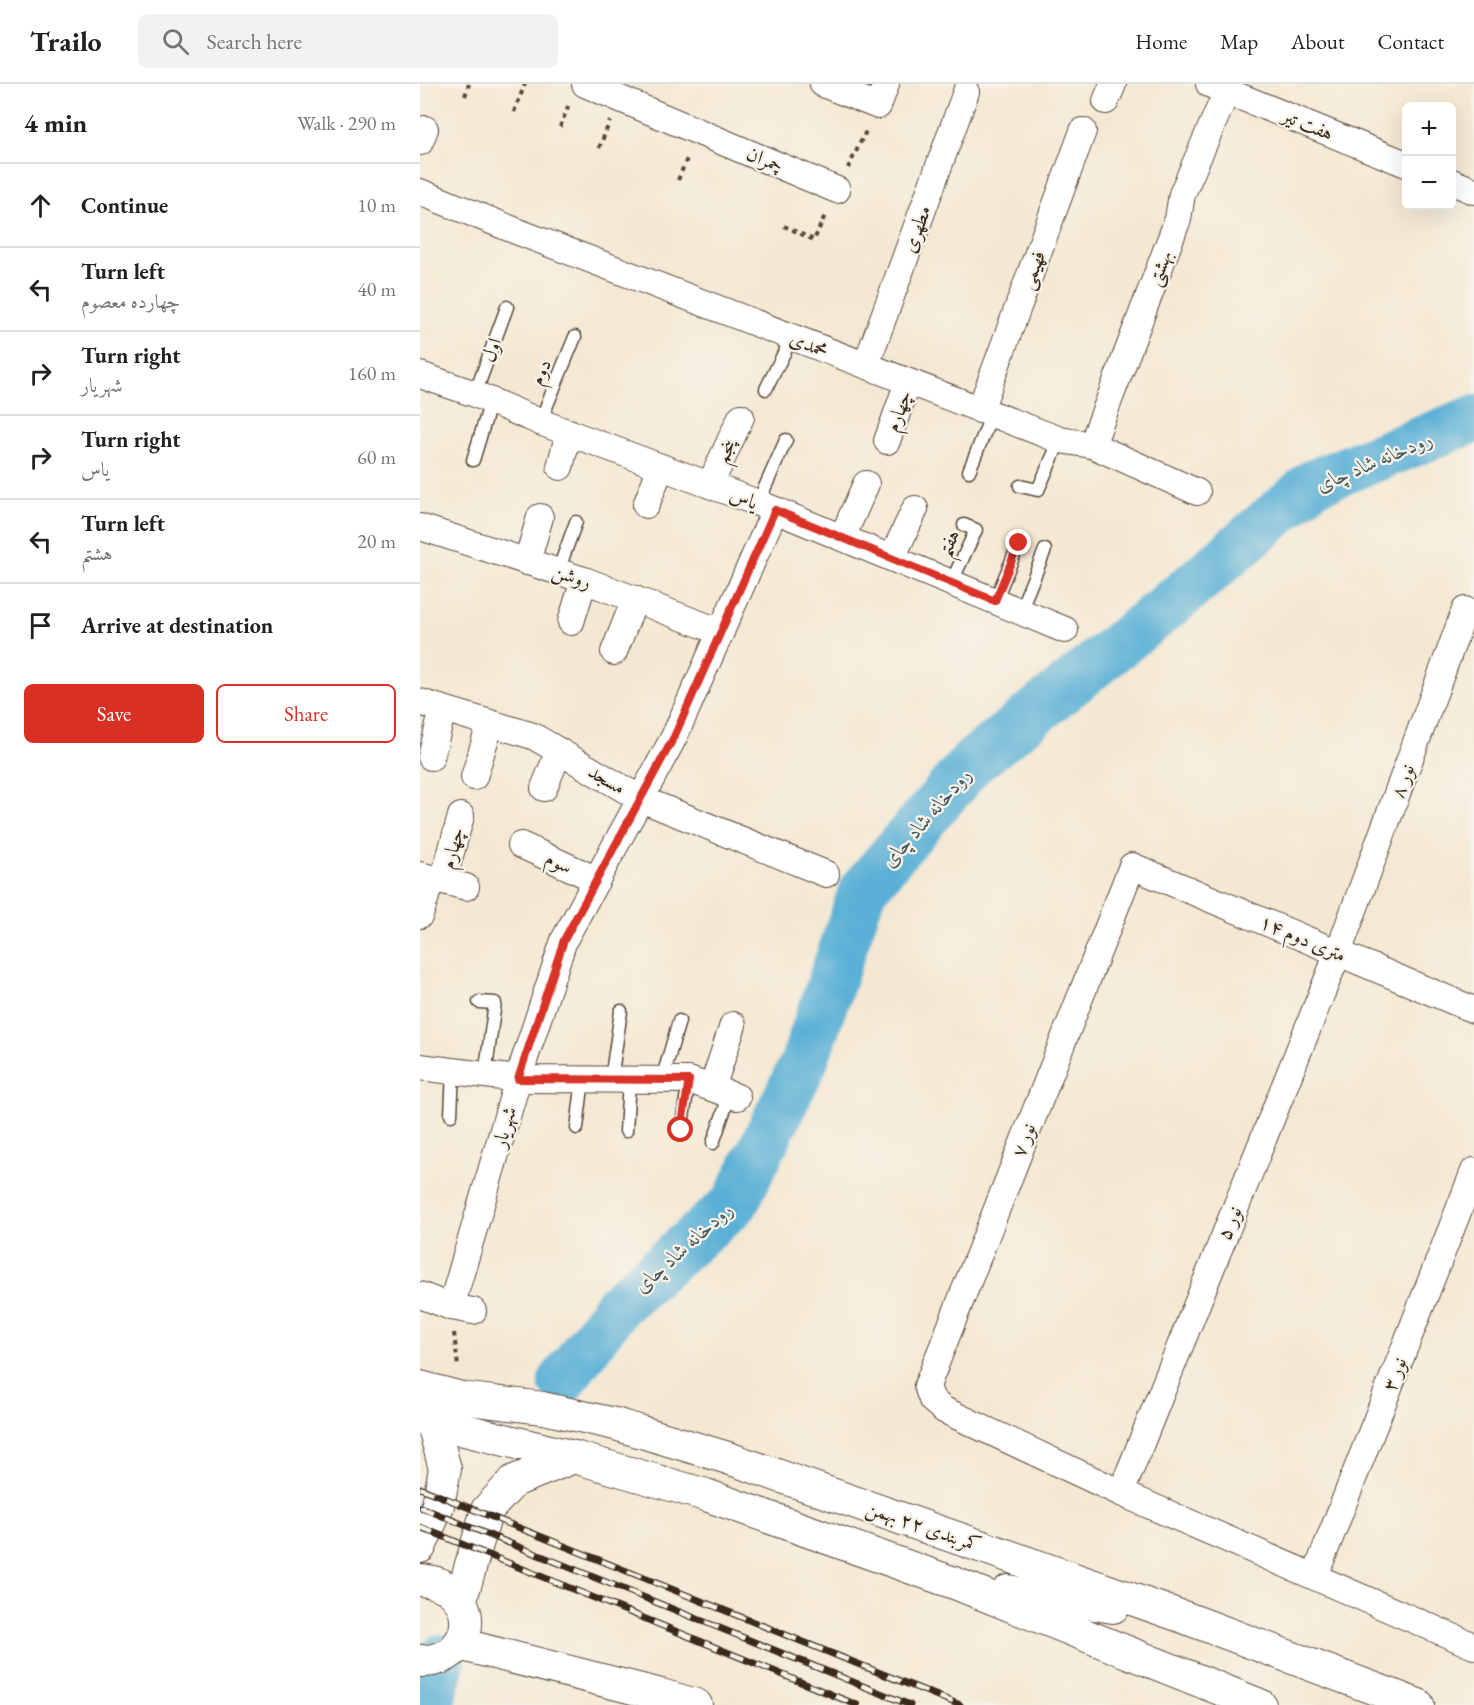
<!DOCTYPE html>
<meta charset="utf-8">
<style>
body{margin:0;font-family:"EB Garamond",Amiri,serif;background:#f2f2f2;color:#202124}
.controls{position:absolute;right:18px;top:18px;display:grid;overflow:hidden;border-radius:9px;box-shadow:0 6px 24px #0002}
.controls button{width:54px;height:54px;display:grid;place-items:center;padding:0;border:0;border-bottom:2px solid #e0e0e0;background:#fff;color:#202124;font:30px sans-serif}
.stop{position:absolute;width:18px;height:18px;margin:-14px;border:4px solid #d93025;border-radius:50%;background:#fff}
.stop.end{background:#d93025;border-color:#fff;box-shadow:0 2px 6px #0008}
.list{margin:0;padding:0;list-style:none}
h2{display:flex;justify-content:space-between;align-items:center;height:78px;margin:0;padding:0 24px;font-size:26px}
h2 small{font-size:20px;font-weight:400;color:#757577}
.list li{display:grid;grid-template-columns:39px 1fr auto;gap:18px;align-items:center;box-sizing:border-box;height:84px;padding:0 24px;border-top:2px solid #e0e0e0}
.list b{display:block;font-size:22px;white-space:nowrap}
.list p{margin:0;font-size:20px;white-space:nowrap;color:#757577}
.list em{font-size:20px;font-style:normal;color:#757577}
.actions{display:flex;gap:12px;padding:18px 24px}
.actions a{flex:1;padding:14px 0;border:2px solid #d93025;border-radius:9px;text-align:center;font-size:21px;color:#d93025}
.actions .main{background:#d93025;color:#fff}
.icon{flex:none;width:33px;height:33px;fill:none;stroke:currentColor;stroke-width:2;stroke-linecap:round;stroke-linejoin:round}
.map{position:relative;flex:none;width:1054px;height:1621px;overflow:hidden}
header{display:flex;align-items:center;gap:36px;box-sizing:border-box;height:84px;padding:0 30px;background:#fff;border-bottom:2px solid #e0e0e0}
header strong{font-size:28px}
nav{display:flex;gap:33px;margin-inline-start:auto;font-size:21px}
.search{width:420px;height:54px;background:#f2f2f2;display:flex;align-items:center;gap:15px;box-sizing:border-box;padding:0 21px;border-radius:9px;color:#757577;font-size:22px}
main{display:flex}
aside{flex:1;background:#fff}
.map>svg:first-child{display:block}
</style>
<header>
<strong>Trailo</strong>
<div class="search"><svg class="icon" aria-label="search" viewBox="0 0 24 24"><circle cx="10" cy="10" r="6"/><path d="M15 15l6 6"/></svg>Search here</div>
<nav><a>Home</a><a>Map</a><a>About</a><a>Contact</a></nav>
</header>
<main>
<aside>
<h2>4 min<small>Walk · 290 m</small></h2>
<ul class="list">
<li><svg class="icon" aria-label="ahead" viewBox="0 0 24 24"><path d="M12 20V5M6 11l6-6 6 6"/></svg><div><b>Continue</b></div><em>10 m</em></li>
<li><svg class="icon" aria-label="left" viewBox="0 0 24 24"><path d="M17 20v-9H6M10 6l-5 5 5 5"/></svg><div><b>Turn left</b><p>چهارده معصوم</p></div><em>40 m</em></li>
<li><svg class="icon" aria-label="right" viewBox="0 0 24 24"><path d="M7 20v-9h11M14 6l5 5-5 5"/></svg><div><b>Turn right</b><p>شهریار</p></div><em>160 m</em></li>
<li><svg class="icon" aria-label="right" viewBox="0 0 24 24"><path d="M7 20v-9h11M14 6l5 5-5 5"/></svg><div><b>Turn right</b><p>یاس</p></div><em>60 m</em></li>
<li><svg class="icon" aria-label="left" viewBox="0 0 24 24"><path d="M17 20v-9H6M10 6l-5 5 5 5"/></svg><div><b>Turn left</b><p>هشتم</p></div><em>20 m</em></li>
<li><svg class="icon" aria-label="arrive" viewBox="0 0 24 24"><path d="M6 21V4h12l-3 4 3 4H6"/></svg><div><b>Arrive at destination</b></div></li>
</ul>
<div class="actions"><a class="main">Save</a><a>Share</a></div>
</aside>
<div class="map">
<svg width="1054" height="1621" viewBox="0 0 1054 1621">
<rect width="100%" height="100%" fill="#f7f3e8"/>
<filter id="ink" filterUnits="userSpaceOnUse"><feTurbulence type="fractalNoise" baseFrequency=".0167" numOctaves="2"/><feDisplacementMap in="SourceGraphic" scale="12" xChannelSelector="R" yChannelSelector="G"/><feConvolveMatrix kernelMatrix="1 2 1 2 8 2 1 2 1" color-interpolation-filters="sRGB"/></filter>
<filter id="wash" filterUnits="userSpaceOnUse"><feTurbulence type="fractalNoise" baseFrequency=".008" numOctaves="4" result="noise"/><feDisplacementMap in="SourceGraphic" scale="24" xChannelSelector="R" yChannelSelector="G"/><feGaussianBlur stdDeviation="1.35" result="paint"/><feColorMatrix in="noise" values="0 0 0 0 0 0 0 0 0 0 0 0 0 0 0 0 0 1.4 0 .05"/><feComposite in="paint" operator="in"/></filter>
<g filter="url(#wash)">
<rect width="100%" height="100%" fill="#f4e8d2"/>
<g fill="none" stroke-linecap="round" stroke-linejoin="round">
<g stroke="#5ab0d6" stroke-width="48">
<path d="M142,1297L199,1220L315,1119L384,978L443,805L553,678L759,513L893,399L1054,335"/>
<path d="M10,1621L22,1574"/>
</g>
</g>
</g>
<g filter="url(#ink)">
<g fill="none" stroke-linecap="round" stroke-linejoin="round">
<defs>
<g id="service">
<path d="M346,305L372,253"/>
<path d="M55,310L87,223"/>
<path d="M120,338L155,253"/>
<path d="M53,376L71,317"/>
<path d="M549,387L572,330"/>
<path d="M600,402L618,406L640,356"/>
<path d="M338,419L366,356"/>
<path d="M138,487L156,438"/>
<path d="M531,499L556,446L544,441"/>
<path d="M575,517L599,459"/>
<path d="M600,527L625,466"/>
<path d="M59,918L75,919L65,991"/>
<path d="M191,996L201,927"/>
<path d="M242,996L259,937"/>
<path d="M31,1031L33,987"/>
<path d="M157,1044L163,995"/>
<path d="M261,1046L269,996"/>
<path d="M206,1047L209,996"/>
<path d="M293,1059L310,1010"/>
</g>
<g id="minor">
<path d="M165,0L417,106"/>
<path d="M403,0L458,22L466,0"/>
<path d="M789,0L986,80"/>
<path d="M686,17L693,0"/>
<path d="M0,58L5,45"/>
<path d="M1032,98L1054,107"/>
<path d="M0,108L96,147L640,356L672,361L777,408"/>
<path d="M446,281L546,8"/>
<path d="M0,291L55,310L120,338L338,419L645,546"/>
<path d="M560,326L663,47"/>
<path d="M467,357L488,298"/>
<path d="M672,361L758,135L762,110L807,7"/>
<path d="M140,383L149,348"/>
<path d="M290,401L321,333"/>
<path d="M226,421L241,383"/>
<path d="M0,443L164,496L301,548"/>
<path d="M422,454L446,400"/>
<path d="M472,474L495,425"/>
<path d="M107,478L120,433"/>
<path d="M151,538L164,496"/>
<path d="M194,568L215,515"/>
<path d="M0,618L113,652L221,715L406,790"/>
<path d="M11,673L23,625"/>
<path d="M54,693L70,640"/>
<path d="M124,704L139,667"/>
<path d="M101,761L177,796"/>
<path d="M0,791L46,803"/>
<path d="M23,797L41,732"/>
<path d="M0,831L12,794"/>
<path d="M1054,926L712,782L507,1302L512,1316L524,1326L701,1409L1054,1562"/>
<path d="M0,983L98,995L269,996L317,1013"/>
<path d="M292,1004L313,941"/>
<path d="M0,1211L31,1223L53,1227"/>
<path d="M31,1223L98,995L144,856L254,653L355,426"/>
<path d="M701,1409L918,869L1045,526"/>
<path d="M895,1492L1054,1087"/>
</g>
<g id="tertiary">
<path d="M0,1303L41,1314L123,1324L195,1340L308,1374L766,1534L998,1621"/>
<path d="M0,1335L154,1373L286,1411L537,1500L840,1621"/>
<path d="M0,1463L18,1421L25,1385L13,1339"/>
<path d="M0,1496C63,1500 60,1578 0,1577"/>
<path d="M588,1507L693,1523"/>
<path d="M41,1515L67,1426L94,1397L154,1373"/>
<path d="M39,1560L241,1611L276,1621"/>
</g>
</defs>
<use href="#service" stroke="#574639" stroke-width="15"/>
<use href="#minor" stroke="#574639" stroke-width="28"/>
<use href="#tertiary" stroke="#574639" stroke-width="34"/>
<g stroke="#574639" stroke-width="4" stroke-dasharray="4.5 4.5" stroke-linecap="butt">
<path d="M45,12L49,0"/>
<path d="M94,28L105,0"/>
<path d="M140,43L149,20"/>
<path d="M179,64L190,37"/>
<path d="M428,84L447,45"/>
<path d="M258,96L268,72"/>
<path d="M364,142L394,156L406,129"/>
<path d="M34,1249L38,1283"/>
</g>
<use href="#service" stroke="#fff" stroke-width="12"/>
<use href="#minor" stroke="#fff" stroke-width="26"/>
<use href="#tertiary" stroke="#fff" stroke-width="32"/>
<defs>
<g id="rail">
<path d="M0,1404L540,1621"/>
<path d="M0,1423L490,1621"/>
<path d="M0,1443L437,1621"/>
</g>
</defs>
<use href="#rail" stroke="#3b2a1e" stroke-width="7"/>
<use href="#rail" stroke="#f7f3e8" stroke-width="4.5" stroke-dasharray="14" stroke-linecap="butt"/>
</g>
</g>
<g fill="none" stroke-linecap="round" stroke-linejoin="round" filter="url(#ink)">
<path stroke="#d93025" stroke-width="8" d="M261,1046L269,996L98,995L144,856L254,653L355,426L575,517L599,459"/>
</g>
<g text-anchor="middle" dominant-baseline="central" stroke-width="4.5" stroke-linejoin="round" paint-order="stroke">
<g font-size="20" fill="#3b2a1e" stroke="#f7f3e8">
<text transform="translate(888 40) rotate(22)">هفت تیر</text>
<text transform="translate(345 75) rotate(23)">چمران</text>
<text transform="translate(496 145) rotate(-70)">مطهری</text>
<text transform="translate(739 184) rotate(-69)">بهشتی</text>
<text transform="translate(612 186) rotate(-70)">فهیمی</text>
<text transform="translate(389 260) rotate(21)">محمدی</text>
<text transform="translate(71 266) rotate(-70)">اول</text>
<text transform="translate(120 288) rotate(-67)">دوم</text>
<text transform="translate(478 327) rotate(-70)">چهارم</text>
<text transform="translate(305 367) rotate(-65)">پنجم</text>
<text transform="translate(324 414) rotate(21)">یاس</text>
<text transform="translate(528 459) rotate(-66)">هفتم</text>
<text transform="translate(152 492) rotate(19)">روشن</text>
<text transform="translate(187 695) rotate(30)">مسجد</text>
<text transform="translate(982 697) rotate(-70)">نور ۸</text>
<text transform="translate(32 764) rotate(-75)">چهارم</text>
<text transform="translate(139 778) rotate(25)">سوم</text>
<text transform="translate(883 854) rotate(23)">۱۴ متری دوم</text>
<text transform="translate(84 1043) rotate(-74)">شهریار</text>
<text transform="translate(603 1056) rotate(-69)">نور ۷</text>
<text transform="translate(809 1139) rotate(-68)">نور ۵</text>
<text transform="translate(974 1290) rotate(-69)">نور ۳</text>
<text transform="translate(504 1442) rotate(19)">کمربندی ۲۲ بهمن</text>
</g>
<g font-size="21" font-style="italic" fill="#46595e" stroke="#f7f3e8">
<text transform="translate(954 377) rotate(-23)">رودخانه شاد چای</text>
<text transform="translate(506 733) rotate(-49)">رودخانه شاد چای</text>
<text transform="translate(263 1163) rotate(-42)">رودخانه شاد چای</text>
</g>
</g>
</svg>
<div class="controls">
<button>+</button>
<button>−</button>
</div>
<div class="stop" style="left:261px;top:1046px"></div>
<div class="stop end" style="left:599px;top:459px"></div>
</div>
</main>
